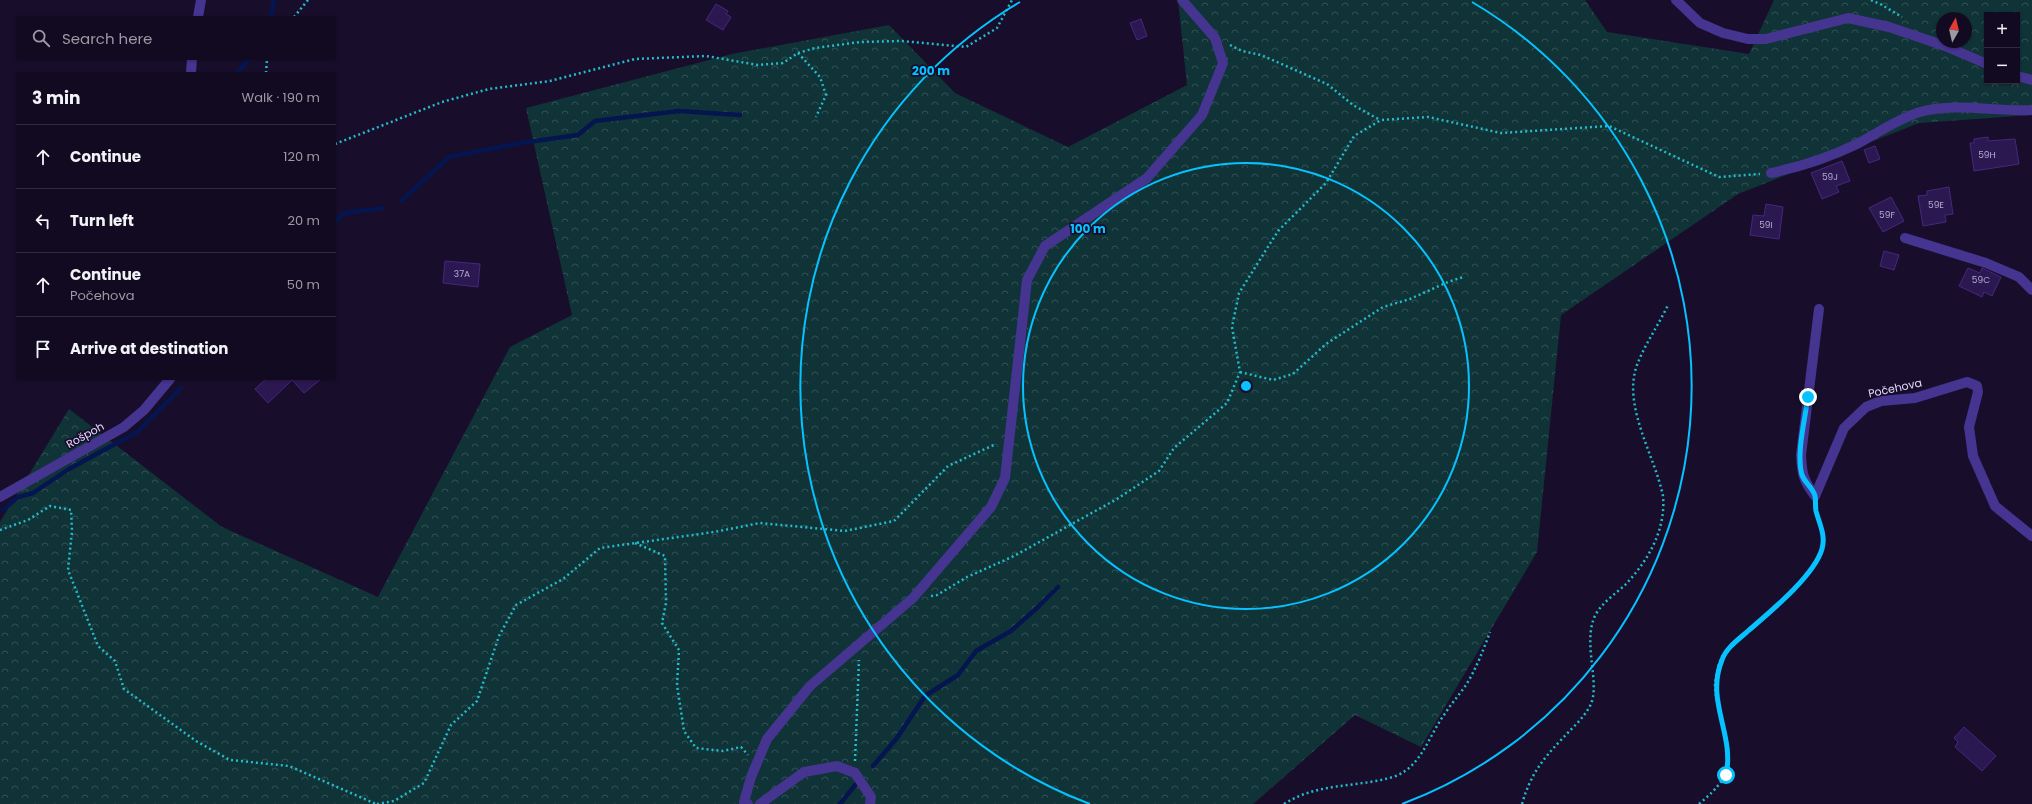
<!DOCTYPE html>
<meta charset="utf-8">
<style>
body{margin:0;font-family:Poppins,sans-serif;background:#1f182e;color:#f1f3f6}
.controls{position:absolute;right:12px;top:12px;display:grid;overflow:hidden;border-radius:0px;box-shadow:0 1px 3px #0004}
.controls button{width:36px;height:36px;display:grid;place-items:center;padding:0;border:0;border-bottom:1px solid #312b3f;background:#120a21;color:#f1f3f6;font:20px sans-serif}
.compass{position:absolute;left:1936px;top:12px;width:36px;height:36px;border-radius:50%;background:#120a21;box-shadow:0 1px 3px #0004;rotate:8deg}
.stop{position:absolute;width:12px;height:12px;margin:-9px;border:3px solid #06c2ff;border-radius:50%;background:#fff}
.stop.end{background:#06c2ff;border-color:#fff;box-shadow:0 1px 4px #0008}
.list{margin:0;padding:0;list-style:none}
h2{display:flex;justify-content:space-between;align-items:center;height:52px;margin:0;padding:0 16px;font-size:17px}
h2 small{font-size:13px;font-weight:400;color:#9c9aa5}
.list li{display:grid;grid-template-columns:26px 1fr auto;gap:12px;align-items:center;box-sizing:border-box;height:64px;padding:0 16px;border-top:1px solid #312b3f}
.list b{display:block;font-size:15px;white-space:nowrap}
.list p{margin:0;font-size:13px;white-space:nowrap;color:#9c9aa5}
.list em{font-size:13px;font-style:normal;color:#9c9aa5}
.icon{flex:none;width:22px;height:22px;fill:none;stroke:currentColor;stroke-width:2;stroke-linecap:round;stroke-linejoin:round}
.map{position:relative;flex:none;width:2032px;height:804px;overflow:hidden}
.search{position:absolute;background:#120a21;box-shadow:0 1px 3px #0004;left:16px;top:16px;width:320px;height:44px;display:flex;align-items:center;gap:10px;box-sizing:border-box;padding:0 14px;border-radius:0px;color:#9c9aa5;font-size:15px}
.panel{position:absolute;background:#120a21;box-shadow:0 1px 3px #0004;left:16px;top:72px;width:320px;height:308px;border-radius:0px}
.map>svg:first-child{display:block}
</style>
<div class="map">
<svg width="2032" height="804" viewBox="0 0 2032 804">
<defs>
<pattern id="forest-crowns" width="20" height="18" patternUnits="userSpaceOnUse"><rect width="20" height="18" fill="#103337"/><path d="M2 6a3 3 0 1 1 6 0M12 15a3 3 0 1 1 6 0" fill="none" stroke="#335055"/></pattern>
</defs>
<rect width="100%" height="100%" fill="#180e2c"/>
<path fill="url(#forest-crowns)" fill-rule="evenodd" d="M1178,0H1585L1607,32L1749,54L1774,0H2032V115L1919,123L1738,194L1561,315L1537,552L1421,747L1355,715L1253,804H0V522L69,409L222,527L378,597L510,347L572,315L526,108L732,54L889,25L955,93L1068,147L1187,85ZM1987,15H2017V81H1987ZM1942,18H1966V42H1942Z"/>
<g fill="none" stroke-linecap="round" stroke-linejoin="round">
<g stroke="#05154f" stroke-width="4.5">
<path d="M271,17L274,0"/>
<path d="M237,73L249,59"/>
<path d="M402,200L449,157L521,143L578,135L595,121L679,111L740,115"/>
<path d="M335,221L345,213L383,208"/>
<path d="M3,510L18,497L33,493L69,469L137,432L181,388"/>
<path d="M873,766L897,738L925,696L958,675L976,651L1011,631L1037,608L1058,587"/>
<path d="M840,804L856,784"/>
</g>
</g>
<g fill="#2b1850" stroke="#45277e">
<path d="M716,4L728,11L726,14L731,17L723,30L706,20Z"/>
<path d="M1141,19L1147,36L1137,40L1130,23Z"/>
<path d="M1988,137V141L2015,139L2019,164L1974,171L1970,143H1974V139Z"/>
<path d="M1875,146L1880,159L1869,163L1864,150Z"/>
<path d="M1842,161L1850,181L1836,186L1839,192L1822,199L1811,173Z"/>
<path d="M1949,187L1953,214L1945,215L1946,222L1923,226L1918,196L1927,195V191Z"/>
<path d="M1891,197L1904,221L1883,232L1869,208Z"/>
<path d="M1766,204L1783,207L1779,239L1750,235L1753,215L1764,216Z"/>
<path d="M1884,251L1899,255L1894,270L1880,266Z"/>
<path d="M445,261L480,264L478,287L443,283Z"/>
<path d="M1968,268L1980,273L1982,268L2001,277L1992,296L1984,292L1982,297L1959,286Z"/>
<path d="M266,379H321L304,393L292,380L268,403L255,389Z"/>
<path d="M1964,727L1996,756L1982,771L1955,747L1958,742L1954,738Z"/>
</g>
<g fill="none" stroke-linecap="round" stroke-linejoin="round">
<g stroke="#22bcca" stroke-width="2.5" stroke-dasharray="2 3" stroke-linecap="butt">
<path d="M1871,0L1882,5L1902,17"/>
<path d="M294,17L308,0"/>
<path d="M1230,45L1242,51L1261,55L1327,84L1353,105L1380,120"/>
<path d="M798,53L820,77L826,95L816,117"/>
<path d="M266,73L267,59"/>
<path d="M335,144L442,102L489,89L550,81L635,59L706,56L758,65L783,63L798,53L815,48L860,42L902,41L966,47L997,28L1012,0"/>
<path d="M1240,372L1273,380L1293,374L1326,344L1383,307L1410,299L1448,282L1463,277"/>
<path d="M0,530L28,520L50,506L71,510L72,531L68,570L98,646L115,661L124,689L196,741L230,760L289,766L376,804"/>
<path d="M635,543L665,556L666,603L662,623L679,650L677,685L684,731L696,748L723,751L741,747L748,755"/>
<path d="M931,596L937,595L967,577L1014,556L1117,499L1159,471L1174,448L1227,403L1240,372L1232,327L1239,293L1278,231L1326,183L1354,136L1381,120L1428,117L1501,133L1609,126L1719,177L1760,174"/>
<path d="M855,761L859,660"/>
<path d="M377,804L394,801L424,783L451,725L477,701L499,636L516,605L563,579L600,548L714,532L760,523L845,531L894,521L948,466L996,444"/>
<path d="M1284,804C1319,782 1355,788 1393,777C1421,768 1428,737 1444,715C1451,704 1459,695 1466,685C1476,669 1483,651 1490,632"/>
<path d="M1522,804C1530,776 1541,761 1561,740C1571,729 1583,719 1590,706C1601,685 1583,646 1594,618C1600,604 1614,595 1625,585C1648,561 1666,530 1663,496C1655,456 1622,406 1637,365C1645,344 1658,326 1668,305"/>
<path d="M1699,804C1740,770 1730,758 1719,711C1717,702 1715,693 1715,684C1716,675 1718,665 1722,657C1729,646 1741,638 1750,629C1770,611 1823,568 1824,540C1824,529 1818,519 1816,508"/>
</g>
<g stroke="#453490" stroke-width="10">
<path d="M1676,0L1700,23L1723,33L1748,39H1766L1848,18L1889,27L1945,46L1987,64"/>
<path d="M198,17L201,0"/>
<path d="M191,73L192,59"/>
<path d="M2017,76L2032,80"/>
<path d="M1771,173C1800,167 1830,157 1857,144C1878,133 1897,119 1920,112C1957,102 1994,112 2032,110"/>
<path d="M1905,238L1986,263L2019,277L2032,290"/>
<path d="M1819,309L1801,455C1802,474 1803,480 1815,496L1844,428L1866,407L1881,401L1915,398L1967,382L1977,386L1978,392L1969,427L1973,456L1995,506L2032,536"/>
<path d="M0,497L124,427L144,410L170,379"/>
<path d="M748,804L744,802L751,777L767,739L810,686L913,598L991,507L1005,478L1027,280L1045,246L1147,178L1202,115L1223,63L1215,38L1182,0"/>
<path d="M760,804L804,772L837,766L855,773L871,797L870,804"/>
</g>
</g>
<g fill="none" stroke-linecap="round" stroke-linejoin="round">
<path stroke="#06c2ff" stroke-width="5" d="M1726,775C1735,734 1705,701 1722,660C1726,648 1739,639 1748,631C1770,612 1814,576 1822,549C1826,535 1819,523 1816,511C1815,506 1816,500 1815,496C1813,488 1805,483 1802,475C1796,454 1805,419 1808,397"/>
</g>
<g fill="none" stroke="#06c2ff" stroke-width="2">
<circle cx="1246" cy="386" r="223"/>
<path d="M1090 804A446 446 0 0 1 1020 2M1472 2A446 446 0 0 1 1402 804"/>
</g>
<g text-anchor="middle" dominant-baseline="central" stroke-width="3.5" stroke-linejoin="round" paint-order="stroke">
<g font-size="9" fill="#b5aad3">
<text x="1987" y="155">59H</text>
<text x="1830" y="177">59J</text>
<text x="1936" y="205">59E</text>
<text x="1887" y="215">59F</text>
<text x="1766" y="225">59I</text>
<text x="462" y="274">37A</text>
<text x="1981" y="280">59C</text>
</g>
<g font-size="11" fill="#e3daff" stroke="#180e2c">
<text transform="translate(1895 388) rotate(-12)">Počehova</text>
<text transform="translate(85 435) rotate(-29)">Rošpoh</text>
</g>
</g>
<circle cx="1246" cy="386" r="6" fill="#06c2ff" stroke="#180e2c" stroke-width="2"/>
<g font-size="12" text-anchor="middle" font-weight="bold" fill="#06c2ff" stroke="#180e2c" stroke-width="3.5" stroke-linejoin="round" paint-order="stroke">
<text x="931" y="75">200 m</text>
<text x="1088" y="233">100 m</text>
</g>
</svg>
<div class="controls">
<button>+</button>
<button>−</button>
</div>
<svg class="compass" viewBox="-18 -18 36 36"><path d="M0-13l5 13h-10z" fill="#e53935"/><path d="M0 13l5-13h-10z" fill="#9c9aa5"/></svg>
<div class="stop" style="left:1726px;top:775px"></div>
<div class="stop end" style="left:1808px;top:397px"></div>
<div class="search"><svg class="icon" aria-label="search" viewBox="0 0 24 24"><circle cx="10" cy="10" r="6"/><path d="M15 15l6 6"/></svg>Search here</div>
<section class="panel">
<h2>3 min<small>Walk · 190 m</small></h2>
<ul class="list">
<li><svg class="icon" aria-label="ahead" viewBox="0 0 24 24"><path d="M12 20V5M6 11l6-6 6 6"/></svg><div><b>Continue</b></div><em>120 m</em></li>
<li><svg class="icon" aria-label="left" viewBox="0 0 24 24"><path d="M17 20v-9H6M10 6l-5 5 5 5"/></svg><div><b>Turn left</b></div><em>20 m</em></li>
<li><svg class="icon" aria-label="ahead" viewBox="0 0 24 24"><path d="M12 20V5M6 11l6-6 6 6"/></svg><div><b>Continue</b><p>Počehova</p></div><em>50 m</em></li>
<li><svg class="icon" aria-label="arrive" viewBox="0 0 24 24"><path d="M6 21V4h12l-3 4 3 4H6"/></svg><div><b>Arrive at destination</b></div></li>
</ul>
</section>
</div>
